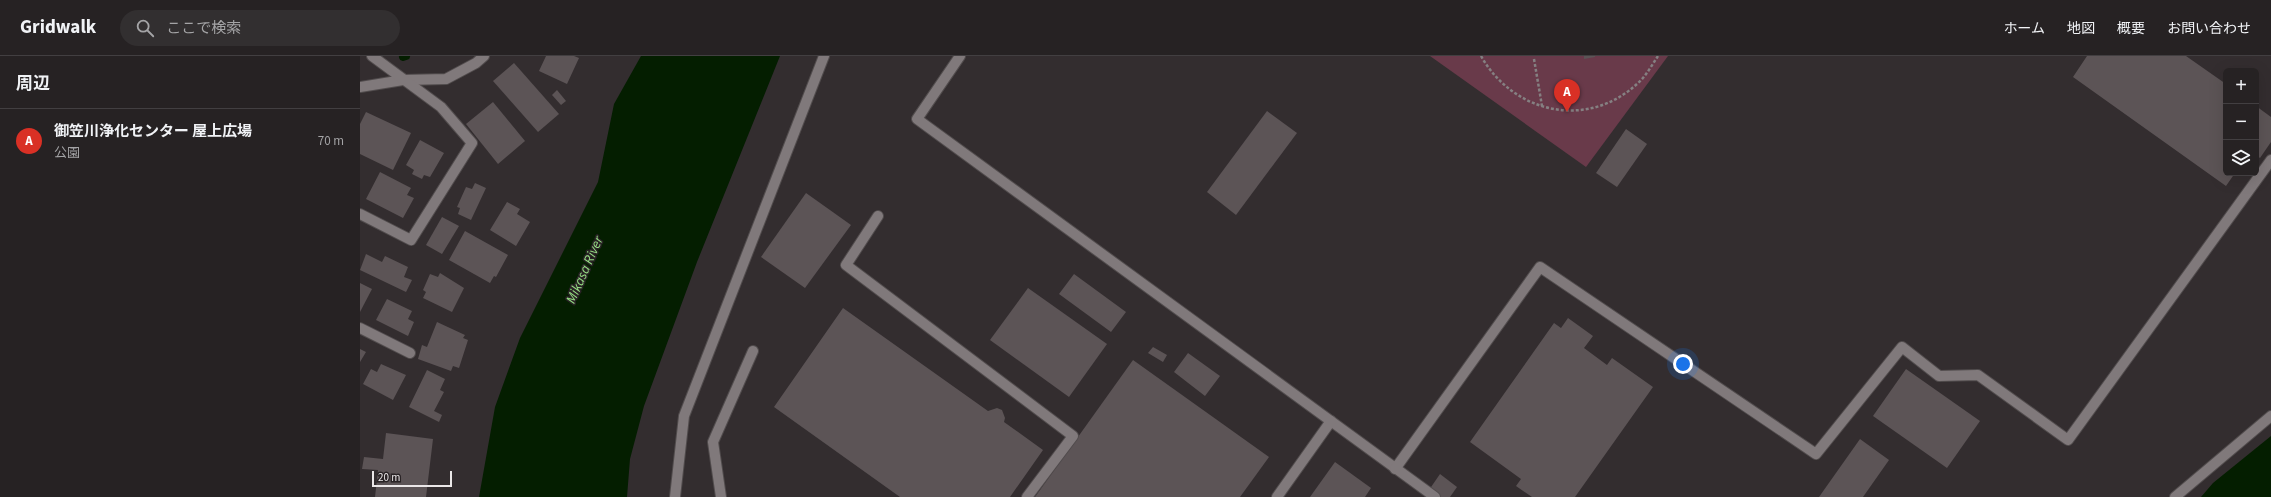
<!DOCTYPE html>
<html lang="ja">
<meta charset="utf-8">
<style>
body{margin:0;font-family:"Source Sans 3","Noto Sans JP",sans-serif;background:#322f30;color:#f1f3f6}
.controls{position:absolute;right:12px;top:12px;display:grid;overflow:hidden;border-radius:6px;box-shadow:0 4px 16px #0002}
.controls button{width:36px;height:36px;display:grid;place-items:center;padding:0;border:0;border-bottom:1px solid #423f41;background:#262223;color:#f1f3f6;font:20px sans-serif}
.scale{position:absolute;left:12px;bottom:10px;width:80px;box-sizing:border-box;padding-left:4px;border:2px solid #ebe7e8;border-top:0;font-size:11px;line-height:14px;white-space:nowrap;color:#ebe7e8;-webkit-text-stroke:3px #292325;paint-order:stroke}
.you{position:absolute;left:1323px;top:308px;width:14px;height:14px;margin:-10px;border:3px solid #fff;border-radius:50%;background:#1a73e8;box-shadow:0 0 0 6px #1a73e833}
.badge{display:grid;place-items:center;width:26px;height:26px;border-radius:50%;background:#d93025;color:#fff;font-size:13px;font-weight:700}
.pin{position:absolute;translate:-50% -33px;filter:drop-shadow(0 1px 2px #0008)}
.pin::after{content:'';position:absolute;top:21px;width:14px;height:12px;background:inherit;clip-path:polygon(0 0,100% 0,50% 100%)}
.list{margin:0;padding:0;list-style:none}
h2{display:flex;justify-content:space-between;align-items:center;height:52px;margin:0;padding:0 16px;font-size:17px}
h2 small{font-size:13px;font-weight:400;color:#a4a4a6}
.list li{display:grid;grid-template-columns:26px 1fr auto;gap:12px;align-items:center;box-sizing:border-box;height:64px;padding:0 16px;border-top:1px solid #423f41}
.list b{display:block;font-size:15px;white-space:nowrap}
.list p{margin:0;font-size:13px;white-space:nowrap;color:#a4a4a6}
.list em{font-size:13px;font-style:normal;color:#a4a4a6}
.icon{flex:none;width:22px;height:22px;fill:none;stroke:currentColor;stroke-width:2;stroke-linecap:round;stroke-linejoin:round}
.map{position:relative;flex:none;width:1911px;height:441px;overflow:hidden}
header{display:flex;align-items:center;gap:24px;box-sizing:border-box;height:56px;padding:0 20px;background:#262223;border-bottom:1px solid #423f41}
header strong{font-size:19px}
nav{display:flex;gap:22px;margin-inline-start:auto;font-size:14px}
.search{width:280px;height:36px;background:#322f30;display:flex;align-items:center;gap:10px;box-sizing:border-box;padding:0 14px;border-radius:22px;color:#a4a4a6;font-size:15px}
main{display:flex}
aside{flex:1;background:#262223}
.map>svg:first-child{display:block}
</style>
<header>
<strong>Gridwalk</strong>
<div class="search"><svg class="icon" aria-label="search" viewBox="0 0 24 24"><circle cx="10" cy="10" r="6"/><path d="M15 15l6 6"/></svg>ここで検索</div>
<nav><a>ホーム</a><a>地図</a><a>概要</a><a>お問い合わせ</a></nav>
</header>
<main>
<aside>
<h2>周辺<small></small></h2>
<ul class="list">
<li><span class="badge">A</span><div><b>御笠川浄化センター 屋上広場</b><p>公園</p></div><em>70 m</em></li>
</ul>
</aside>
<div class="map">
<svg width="1911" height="441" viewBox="0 0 1911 441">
<rect width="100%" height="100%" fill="#332d2f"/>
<path fill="#693a4a" d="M1070,0H1308L1226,111Z"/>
<g fill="#041e00">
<path d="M281,0H420L337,206L284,350L270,403L267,441H119L135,351L160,282L238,126L254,48Z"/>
<path d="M1911,380V441H1841L1853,427Z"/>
</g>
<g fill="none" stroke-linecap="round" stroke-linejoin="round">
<path stroke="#041e00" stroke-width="8" d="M43,1L46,0"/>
</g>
<g fill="#5c5456">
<path d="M186,0H214L219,2L207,28L179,15Z"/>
<path d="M1224,0H1235V1L1224,3Z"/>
<path d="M1727,0H1826L1866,28V117H1875L1866,130L1713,21Z"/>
<path d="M154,7L199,58L178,76L133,25Z"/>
<path d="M197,34L206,45L201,49L192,39Z"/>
<path d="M133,46L165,85L138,108L106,68Z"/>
<path d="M1896,50L1911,61V86L1900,102L1896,99Z"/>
<path d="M907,55L937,77L876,159L847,136Z"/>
<path d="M6,56L51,77L33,114L0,98V68Z"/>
<path d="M1266,73L1287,88L1257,131L1236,117Z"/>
<path d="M60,84L84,97L70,121L64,119L62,123L52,118L54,114L46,109Z"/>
<path d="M20,116L51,132L47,139L54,142L43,162L6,143Z"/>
<path d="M115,127L126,132L111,164L98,158L100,152L97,151L106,131L112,133Z"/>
<path d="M446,137L491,169L445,232L401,201Z"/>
<path d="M147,146L160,153L157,158L170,166L156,190L130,174Z"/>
<path d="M82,161L99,170L82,198L66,189Z"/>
<path d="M105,175L148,199L136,221L134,220L130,227L89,204Z"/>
<path d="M6,198L22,206L25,200L48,211L44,221L52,224L46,236L0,214Z"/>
<path d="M80,217L104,232L92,256L63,242L66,236L63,234L70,218L78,221Z"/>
<path d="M714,218L766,256L751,276L699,238Z"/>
<path d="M0,227L12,233L0,256Z"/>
<path d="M668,232L747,288L709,341L630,284Z"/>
<path d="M27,243L52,255L48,263L54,266L48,280L16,264Z"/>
<path d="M483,252L628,355L637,352L642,354L645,362L644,366L683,394L650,441H540L414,351Z"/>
<path d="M1208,262L1233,280L1224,292L1247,309L1252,302L1293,331L1215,441H1172L1156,430L1161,423L1110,386L1194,267L1201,272Z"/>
<path d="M77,266L105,279L103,282L108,284L99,312L93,310L91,315L58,303L62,289L67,291Z"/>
<path d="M793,291L807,299L803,306L788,297Z"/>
<path d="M0,293L6,296L0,306Z"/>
<path d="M828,297L860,320L845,340L814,316Z"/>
<path d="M773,304L909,401L880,441H675Z"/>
<path d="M21,308L46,319L33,344L3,328L11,313L17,316Z"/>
<path d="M1546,313L1620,365L1587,412L1513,360Z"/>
<path d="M67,314L85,323L80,334L84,336L74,355L82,359L79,366L49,351Z"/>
<path d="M26,377L73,383L66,441H15L18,414L2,413L4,401L23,403Z"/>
<path d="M1500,383L1529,404L1503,441H1459Z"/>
<path d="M975,406L1011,432L1005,441H950Z"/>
<path d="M1080,418L1097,431L1090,441H1078L1069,434Z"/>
</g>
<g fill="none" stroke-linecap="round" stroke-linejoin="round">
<defs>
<g id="minor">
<path d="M600,0L557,63L1075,441"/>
<path d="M0,31L43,24L86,23L116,7L124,0"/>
<path d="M0,158L51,184L112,87L81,51L12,0"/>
<path d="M518,160L486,209L713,380L667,441"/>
<path d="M0,272L50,297"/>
<path d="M1035,413L1180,211L1456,398L1542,291L1579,320L1618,319L1708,384L1911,104"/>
<path d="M315,441L324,360L464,0"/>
<path d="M361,441L353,386L393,295"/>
<path d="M917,441L971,365"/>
<path d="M1815,441L1911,360"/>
</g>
</defs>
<use href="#minor" stroke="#514c4d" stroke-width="12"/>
<g stroke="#858082" stroke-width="2.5" stroke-dasharray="3 2" stroke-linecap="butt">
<path d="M1121,0C1154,58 1228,74 1278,27C1286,20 1292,9 1298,0"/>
<path d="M1174,3L1182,50"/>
</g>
<use href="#minor" stroke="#80797b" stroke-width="10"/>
</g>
<g text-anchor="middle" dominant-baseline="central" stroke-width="3" stroke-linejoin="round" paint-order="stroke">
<g font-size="14" font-style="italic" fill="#96de84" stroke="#292325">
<text transform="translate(225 214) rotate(-66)">Mikasa River</text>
</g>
</g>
</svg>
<div class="controls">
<button>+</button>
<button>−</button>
<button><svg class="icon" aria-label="layers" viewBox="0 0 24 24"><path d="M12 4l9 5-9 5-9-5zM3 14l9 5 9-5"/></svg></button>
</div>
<div class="scale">20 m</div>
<div class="you"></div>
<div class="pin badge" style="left:1207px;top:56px">A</div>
</div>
</main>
